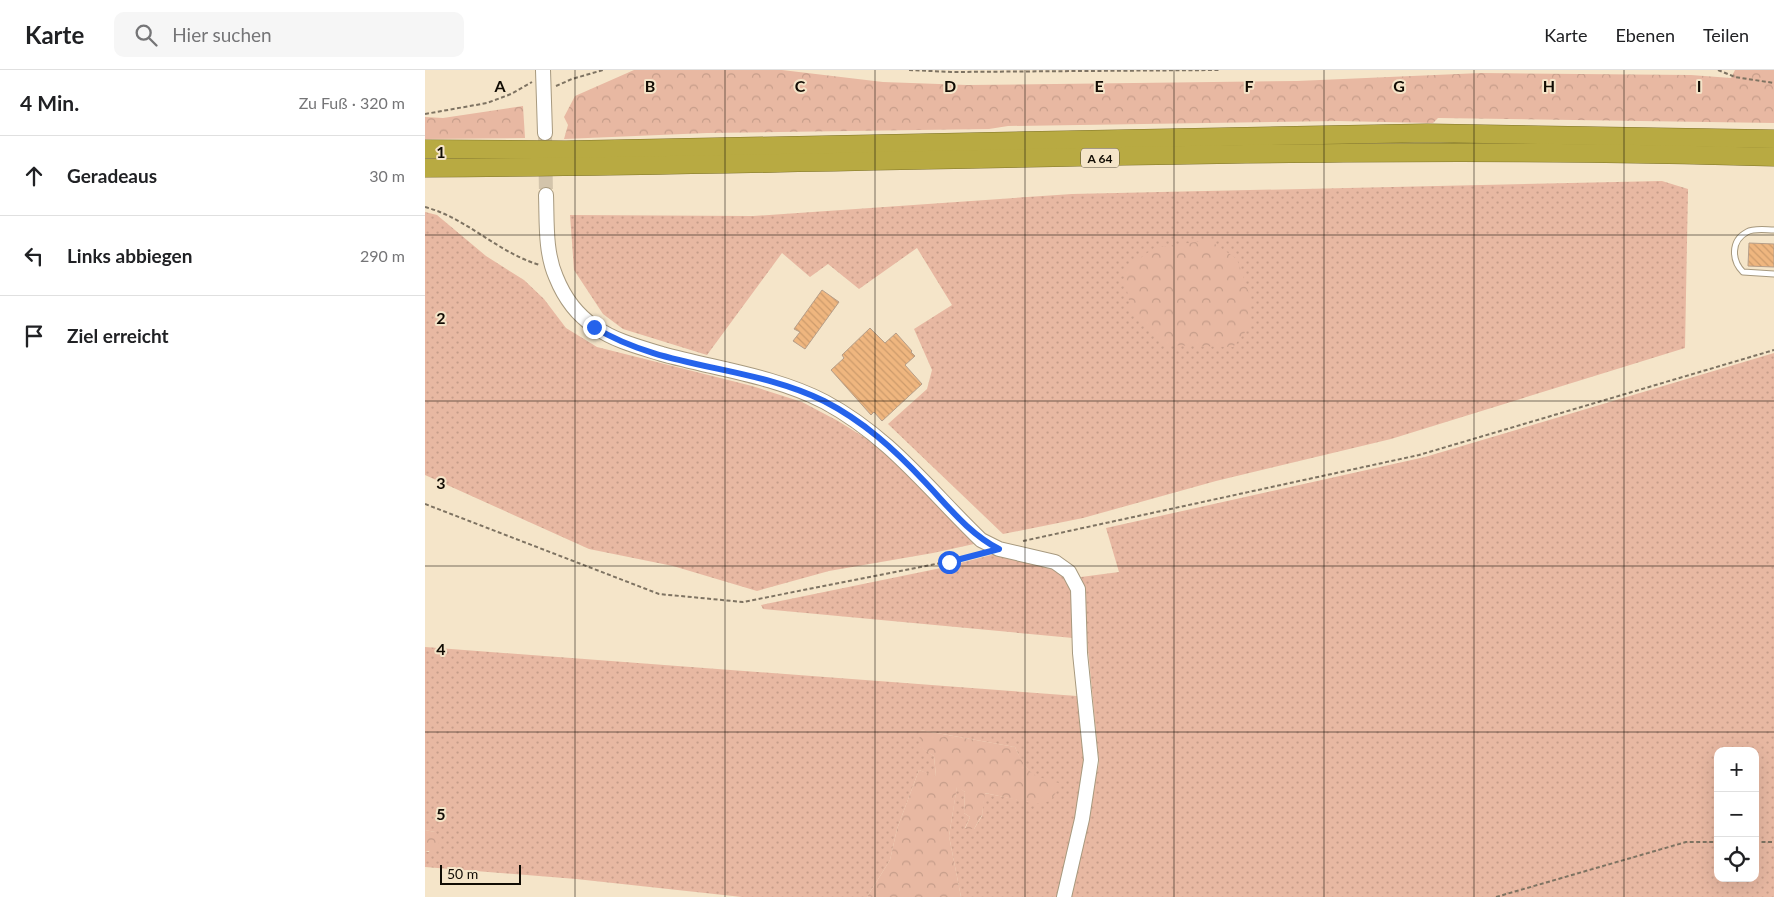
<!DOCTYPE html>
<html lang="de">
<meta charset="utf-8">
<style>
body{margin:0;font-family:Lato,sans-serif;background:#f6f6f6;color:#202124}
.controls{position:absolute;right:15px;bottom:15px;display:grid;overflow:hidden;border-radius:10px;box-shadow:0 5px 20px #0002}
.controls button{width:45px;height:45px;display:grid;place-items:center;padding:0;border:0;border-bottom:1px solid #e0e0e0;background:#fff;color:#202124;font:25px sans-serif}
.scale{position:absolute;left:15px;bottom:12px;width:81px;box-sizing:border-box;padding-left:5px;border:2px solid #110c04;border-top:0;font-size:14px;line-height:18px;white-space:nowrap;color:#110c04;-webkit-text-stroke:4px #f5e5c9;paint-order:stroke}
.stop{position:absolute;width:15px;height:15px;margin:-11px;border:4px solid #2563eb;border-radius:50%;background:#fff}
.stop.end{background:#2563eb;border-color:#fff;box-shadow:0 1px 5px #0008}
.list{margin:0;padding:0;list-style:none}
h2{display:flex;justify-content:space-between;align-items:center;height:65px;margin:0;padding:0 20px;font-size:21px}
h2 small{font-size:16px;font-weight:400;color:#757577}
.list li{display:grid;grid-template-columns:32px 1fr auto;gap:15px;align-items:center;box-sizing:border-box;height:80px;padding:0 20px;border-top:1px solid #e0e0e0}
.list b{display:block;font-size:19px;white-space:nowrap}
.list em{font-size:16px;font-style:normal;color:#757577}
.icon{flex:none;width:28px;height:28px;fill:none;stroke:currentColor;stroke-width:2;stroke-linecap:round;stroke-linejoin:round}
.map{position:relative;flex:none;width:1349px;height:827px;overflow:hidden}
header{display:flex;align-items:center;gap:30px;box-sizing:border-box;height:70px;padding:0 25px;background:#fff;border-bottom:1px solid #e0e0e0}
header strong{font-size:24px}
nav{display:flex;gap:28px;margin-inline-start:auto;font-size:18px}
.search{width:350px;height:45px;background:#f6f6f6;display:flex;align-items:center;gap:12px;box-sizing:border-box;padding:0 18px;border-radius:10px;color:#757577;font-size:19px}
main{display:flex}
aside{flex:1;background:#fff}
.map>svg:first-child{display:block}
</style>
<header>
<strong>Karte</strong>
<div class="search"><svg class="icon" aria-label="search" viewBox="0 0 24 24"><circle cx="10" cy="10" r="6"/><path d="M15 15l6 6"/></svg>Hier suchen</div>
<nav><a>Karte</a><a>Ebenen</a><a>Teilen</a></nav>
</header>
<main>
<aside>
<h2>4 Min.<small>Zu Fuß · 320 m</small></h2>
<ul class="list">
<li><svg class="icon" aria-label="ahead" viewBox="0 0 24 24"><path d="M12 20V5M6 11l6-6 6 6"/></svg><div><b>Geradeaus</b></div><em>30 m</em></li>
<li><svg class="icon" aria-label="left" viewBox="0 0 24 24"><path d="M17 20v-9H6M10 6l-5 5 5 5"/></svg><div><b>Links abbiegen</b></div><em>290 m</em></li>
<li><svg class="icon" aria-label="arrive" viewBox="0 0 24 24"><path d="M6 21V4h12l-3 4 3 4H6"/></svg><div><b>Ziel erreicht</b></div></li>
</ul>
</aside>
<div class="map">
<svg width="1349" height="827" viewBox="0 0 1349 827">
<defs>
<pattern id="grass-dots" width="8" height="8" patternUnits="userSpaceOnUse" patternTransform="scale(1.25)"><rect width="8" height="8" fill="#e8b8a2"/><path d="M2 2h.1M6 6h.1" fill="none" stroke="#c69d8a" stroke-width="1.8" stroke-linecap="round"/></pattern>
<pattern id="forest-crowns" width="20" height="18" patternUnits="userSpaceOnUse" patternTransform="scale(1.25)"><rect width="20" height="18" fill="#e8b8a2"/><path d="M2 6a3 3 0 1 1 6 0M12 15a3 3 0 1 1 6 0" fill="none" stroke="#c69d8a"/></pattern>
<pattern id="building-back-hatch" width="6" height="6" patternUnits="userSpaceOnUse" patternTransform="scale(1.25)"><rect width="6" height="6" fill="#efb67f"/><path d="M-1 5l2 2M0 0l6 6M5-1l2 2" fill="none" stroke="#cc9b6c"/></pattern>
</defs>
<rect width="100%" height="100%" fill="#f5e5c9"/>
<g fill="url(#grass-dots)" fill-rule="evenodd">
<path d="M1237,111L1263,119L1260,278L966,369L791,411L658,448L578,464L463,354L502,319L507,300L489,259L527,235L492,178L434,219L403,194L385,207L357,183L282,285L198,259L178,244L149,200L145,145L328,146L647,124Z"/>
<path d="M0,142L12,145L61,186L99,210L119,229L141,258L172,277L327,316L377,332L413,351L455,377L549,474L508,483L404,501L332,521L248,496L164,479L0,405Z"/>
<path d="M1349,283V827H646L674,693L656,507L694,502L681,458L1000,387ZM1293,681H1330V808H1293Z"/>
<path d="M574,483C602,490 638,491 648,522C652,535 648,555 648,568L338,539L336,535L516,498Z"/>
<path d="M0,577L652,626L663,692L636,827H536L524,766L532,716L540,722L539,743L545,747L540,758L549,759L557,746L559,723L611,733L609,706L597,693L590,677L495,660V677L509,686L511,707L494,700L472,759L465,790L442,827H317L151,809L0,797V782H4L10,762L0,760Z"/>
</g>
<g fill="url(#forest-crowns)">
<path d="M209,0H357L458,12L542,15L872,11L1056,3L1266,5L1306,8L1310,0H1349V53L1013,48L1008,53L912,51L583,56L564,59L282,63L139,69L143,55L139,47L150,26Z"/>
<path d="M98,36L100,68L0,69V47L18,48Z"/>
<path d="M784,170L812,189L825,226V256L808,277L741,275L706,240L698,201L729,178Z"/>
<path d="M495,660L590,677C603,706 608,706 637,714L625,731L611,734L560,723L557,745L549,759H540L545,747L539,743L540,722L532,717L524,766L536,827H442L465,790L472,759L494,700L511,706L509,686L494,677Z"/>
<path d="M0,760L10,762L16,768L11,779L0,782Z"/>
</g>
<g fill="url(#building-back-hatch)" stroke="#b69e89">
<path d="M1324,173L1349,174V197L1323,196Z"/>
<path d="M397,220L414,232L380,279L368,271L375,262L369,259Z"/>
<path d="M445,258L460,273L471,263L487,281L486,282L490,286L480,295L497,314L457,351L449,342L446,345L406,300L419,288L417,285Z"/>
</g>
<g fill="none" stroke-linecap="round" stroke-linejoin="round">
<path stroke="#d3c4ab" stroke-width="14" stroke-dasharray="14 7" stroke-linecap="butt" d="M120,63L121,125"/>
<defs>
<path id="lane" d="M1349,160C1341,160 1329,158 1322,162C1305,171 1307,191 1318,202L1349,204"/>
<g id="secondary">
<path d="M118,0L120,63"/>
<path d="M121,125C122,152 120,182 131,207C139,227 152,245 170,257C190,271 214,277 237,284C291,299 350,306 400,332C465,367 504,420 556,470L574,479L630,492L644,502L653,519L655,583L666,690L657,749L639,827"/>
</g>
<g id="highway">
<path d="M0,79L141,80L1002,63L1349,69"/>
<path d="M0,98C450,96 899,73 1349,87"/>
</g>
</defs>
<use href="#lane" stroke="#a7997e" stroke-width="7"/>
<use href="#secondary" stroke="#a7997e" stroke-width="16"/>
<use href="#highway" stroke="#7e732c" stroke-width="19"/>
<g stroke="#7e7362" stroke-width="2" stroke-dasharray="4 2.5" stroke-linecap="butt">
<path d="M484,0L526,2L794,0"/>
<path d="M1293,0L1310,7L1349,13"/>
<path d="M131,16L147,9L178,0"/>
<path d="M0,44L62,33L86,24L107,12"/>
<path d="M0,137C42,148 73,183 115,195"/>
<path d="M0,434L234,524L318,532L556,485"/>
<path d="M598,471L994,385L1349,280"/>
<path d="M1330,772H1349"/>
<path d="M1071,827L1261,772H1293"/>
</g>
<use href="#lane" stroke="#fff" stroke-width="5"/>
<use href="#secondary" stroke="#fff" stroke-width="14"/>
<use href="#highway" stroke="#b8aa42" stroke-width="18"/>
</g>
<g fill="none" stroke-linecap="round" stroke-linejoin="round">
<path stroke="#2563eb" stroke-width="6" d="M169,257C238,300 327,295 399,331C438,351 469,379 499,411C523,436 543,463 574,479L524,492"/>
</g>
<path fill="none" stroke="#110c04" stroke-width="1" stroke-opacity="0.55" d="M150,0V827M300,0V827M450,0V827M600,0V827M749,0V827M899,0V827M1049,0V827M1199,0V827M0,165H1349M0,331H1349M0,496H1349M0,662H1349"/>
<g text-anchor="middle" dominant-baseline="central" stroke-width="4" stroke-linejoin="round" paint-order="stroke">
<rect fill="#f5e5c9" stroke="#554d3f" stroke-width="1" x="656" y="78.5" width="38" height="19" rx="4"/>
<g font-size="12" font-weight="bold" fill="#110c04">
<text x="675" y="88">A 64</text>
</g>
</g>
<g font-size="16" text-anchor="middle" font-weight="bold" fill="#110c04" stroke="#f5e5c9" stroke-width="4" stroke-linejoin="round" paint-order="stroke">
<text x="75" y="22">A</text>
<text x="225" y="22">B</text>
<text x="375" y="22">C</text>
<text x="525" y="22">D</text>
<text x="674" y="22">E</text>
<text x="824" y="22">F</text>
<text x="974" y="22">G</text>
<text x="1124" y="22">H</text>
<text x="1274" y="22">I</text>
<text x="16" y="88">1</text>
<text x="16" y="254">2</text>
<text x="16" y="419">3</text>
<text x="16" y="585">4</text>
<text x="16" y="750">5</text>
</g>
</svg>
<div class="controls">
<button>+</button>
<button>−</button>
<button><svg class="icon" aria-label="locate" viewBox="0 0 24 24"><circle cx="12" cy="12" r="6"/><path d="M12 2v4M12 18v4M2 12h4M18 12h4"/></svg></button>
</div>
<div class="scale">50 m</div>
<div class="stop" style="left:524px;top:492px"></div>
<div class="stop end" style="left:169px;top:257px"></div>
</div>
</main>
